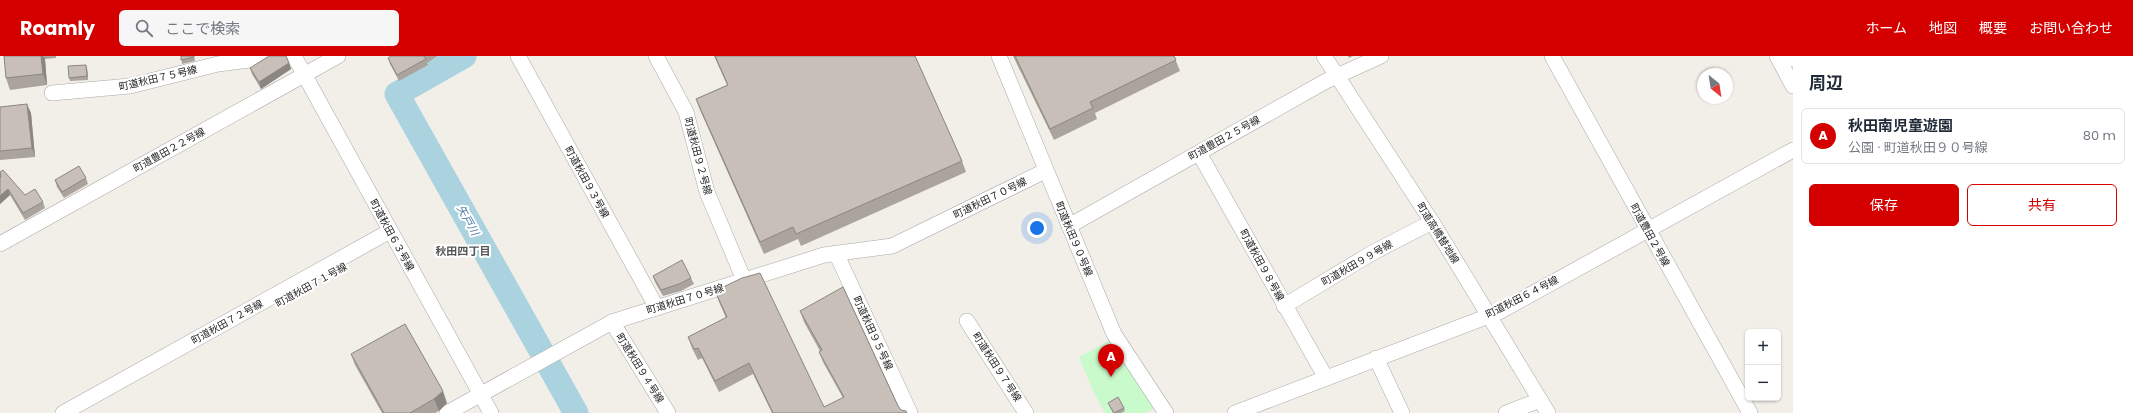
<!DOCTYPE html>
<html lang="ja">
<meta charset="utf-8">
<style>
body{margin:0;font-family:Poppins,"Noto Sans JP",sans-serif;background:#f6f6f7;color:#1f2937}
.controls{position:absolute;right:12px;bottom:12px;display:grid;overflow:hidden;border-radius:6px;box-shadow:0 1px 3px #0004}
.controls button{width:36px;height:36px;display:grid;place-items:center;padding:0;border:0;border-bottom:1px solid #e0e1e3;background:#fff;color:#1f2937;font:20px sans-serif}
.compass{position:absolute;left:1697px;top:12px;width:36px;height:36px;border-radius:50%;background:#fff;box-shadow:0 1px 3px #0004;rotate:150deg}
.you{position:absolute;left:1037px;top:172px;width:14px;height:14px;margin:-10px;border:3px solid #fff;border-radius:50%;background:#1a73e8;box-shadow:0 0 0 6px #1a73e833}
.badge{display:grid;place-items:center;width:26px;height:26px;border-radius:50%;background:#d40000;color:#fff;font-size:13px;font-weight:700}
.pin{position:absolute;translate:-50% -33px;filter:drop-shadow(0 1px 2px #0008)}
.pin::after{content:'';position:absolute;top:21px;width:14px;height:12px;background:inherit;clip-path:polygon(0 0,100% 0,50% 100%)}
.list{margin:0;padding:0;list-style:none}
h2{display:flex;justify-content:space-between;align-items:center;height:52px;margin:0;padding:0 16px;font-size:17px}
h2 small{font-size:13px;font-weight:400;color:#747a83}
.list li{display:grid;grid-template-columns:26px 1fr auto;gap:12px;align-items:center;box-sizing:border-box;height:56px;margin:0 8px 8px;padding:0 8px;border:1px solid #e0e1e3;border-radius:6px}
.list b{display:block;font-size:15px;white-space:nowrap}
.list p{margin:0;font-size:13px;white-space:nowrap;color:#747a83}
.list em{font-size:13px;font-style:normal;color:#747a83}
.actions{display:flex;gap:8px;padding:12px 16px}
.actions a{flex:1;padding:9px 0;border:1px solid #d40000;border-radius:6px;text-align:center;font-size:14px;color:#d40000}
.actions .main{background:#d40000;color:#fff}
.icon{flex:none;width:22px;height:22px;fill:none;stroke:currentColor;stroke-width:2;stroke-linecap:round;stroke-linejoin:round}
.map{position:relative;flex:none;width:1793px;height:357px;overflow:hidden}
header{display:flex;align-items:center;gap:24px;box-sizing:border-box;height:56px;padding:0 20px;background:#d40000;color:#fff}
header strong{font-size:19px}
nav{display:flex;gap:22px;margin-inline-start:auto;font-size:14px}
.search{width:280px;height:36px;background:#f6f6f7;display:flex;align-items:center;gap:10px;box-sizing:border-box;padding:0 14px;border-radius:6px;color:#747a83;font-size:15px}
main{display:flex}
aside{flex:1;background:#fff}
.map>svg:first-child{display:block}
</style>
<header>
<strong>Roamly</strong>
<div class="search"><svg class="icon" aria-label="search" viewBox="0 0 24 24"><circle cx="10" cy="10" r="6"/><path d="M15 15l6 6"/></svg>ここで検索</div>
<nav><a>ホーム</a><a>地図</a><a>概要</a><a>お問い合わせ</a></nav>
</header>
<main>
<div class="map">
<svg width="1793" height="357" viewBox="0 0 1793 357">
<rect width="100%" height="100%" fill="#f2efe9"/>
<path fill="#c8facc" d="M1111,284L1155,352L1145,357H1105L1092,333L1079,301Z"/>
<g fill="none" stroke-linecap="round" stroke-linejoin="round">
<path stroke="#aad3df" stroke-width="25" d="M464,0L397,38L576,357"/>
<defs>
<g id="minor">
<path d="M294,0L491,357"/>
<path d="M518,0L657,252"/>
<path d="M656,0L686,56L707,136L744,224"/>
<path d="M999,0L1114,278L1166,357"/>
<path d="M1324,0L1432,166L1548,357"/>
<path d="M1552,0L1750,357"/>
<path d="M1777,0L1793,30"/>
<path d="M1791,0L1793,3"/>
<path d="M52,37L130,30L218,8L250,4L263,0"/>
<path d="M1199,97L1326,322"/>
<path d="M1069,170L1326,25L1381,0"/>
<path d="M0,188L338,0"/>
<path d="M836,197L910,357"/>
<path d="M1284,250L1372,197L1432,166"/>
<path d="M967,265L1026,357"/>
<path d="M612,266L668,357"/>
<path d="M1376,302L1402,357"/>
<path d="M63,357L390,175"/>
<path d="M447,357L612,266L824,199L892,190L1045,115"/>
<path d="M1235,357L1499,256L1793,94"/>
<path d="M1506,357L1540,344"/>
</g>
</defs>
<use href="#minor" stroke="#a9a9a9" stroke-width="16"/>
<use href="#minor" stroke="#fff" stroke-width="15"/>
</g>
<g fill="#aba49e">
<path d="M4,0H56V2L45,3L47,29L10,34L6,22Z"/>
<path d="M181,0H194L195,5L182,8Z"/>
<path d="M391,0H438L427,7L428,9L399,25L390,8L388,2Z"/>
<path d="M714,0H915L962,105L966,116L801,190L798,183L764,198L700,54L696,43L727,29Z"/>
<path d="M1013,0H1174L1180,15L1095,57L1097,63L1054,84Z"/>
<path d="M1348,0H1353L1349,2Z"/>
<path d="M289,7L291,13L261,33L252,18L250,12Z"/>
<path d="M87,12L88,24L70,25L69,22Z"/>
<path d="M0,51L31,57L35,101L0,104Z"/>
<path d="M0,116L25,139L43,146L45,152L25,164L10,139L0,148Z"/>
<path d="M86,122L88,128L64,142L57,131L55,124Z"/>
<path d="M653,220L691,222L694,228L681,235L663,240L655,226Z"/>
<path d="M715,235L824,351L843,342L823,306L819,296L820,295L804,266L800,255L901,354L907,357H772L753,318L719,336L702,302L698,304L692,292L688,281L726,262L719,246Z"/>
<path d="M351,298L447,347L439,355L435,357H382L355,309Z"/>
<path d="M1108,347L1124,352L1125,355L1121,357H1113Z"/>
</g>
<g fill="#8b8681">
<path d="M41,0H43L45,3L47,29L43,18Z"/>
<path d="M289,7L291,13L261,33L259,26Z"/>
<path d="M86,9L87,12L88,24L87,20Z"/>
<path d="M27,48L31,57L35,101L32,92Z"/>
<path d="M8,133L10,139L0,148V140Z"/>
<path d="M443,335L447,347L439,355L434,343Z"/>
</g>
<g fill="#c7bfb8" stroke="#8b8681">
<path d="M4,0H41L43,18L6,22Z"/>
<path d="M181,0H194V1L181,4Z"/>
<path d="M269,0H286L289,7L259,26L250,12Z"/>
<path d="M391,0H425H424L426,3L397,19L388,2Z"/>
<path d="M715,0H915L962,105L796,178L793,171L760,186L696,43L728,29Z"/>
<path d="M1015,0H1174L1176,4L1090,46L1093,52L1050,73Z"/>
<path d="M86,9L87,20L69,22L68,10Z"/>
<path d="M27,48L32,92L0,95V51Z"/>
<path d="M79,110L86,122L62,136L55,124Z"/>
<path d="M3,114L25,139L35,133L43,146L23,157L8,133L0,140V122L1,121L0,116Z"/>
<path d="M682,204L691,222L679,228L661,234L653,220Z"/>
<path d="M760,217L824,351L844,341L819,296L822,294L800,255L843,231L898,350L901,354L906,355L907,357H773L749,307L715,325L698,292L694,293L688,281L727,261L715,235L742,222Z"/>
<path d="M405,268L443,335L434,343L410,357H384L351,298Z"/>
<path d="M1118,341L1124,352L1114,357L1108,347Z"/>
</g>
<g text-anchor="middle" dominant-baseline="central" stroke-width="4" stroke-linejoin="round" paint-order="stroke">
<g font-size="10" fill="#222" stroke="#fff">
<text transform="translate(158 22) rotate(-13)">町道秋田７５号線</text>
<text transform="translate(1224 82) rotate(-29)">町道豊田２５号線</text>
<text transform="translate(169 94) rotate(-29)">町道豊田２２号線</text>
<text transform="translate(698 100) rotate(75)">町道秋田９２号線</text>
<text transform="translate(587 126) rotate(61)">町道秋田９３号線</text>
<text transform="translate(990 142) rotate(-26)">町道秋田７０号線</text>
<text transform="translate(1438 177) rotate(58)">町道高橋替地線</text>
<text transform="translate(392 179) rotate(61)">町道秋田６３号線</text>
<text transform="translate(1650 179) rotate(61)">町道豊田２号線</text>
<text transform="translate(1074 183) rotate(67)">町道秋田９０号線</text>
<text transform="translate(1357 207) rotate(-30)">町道秋田９９号線</text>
<text transform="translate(1262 209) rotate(61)">町道秋田９８号線</text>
<text transform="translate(311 229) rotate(-29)">町道秋田７１号線</text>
<text transform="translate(1522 241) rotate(-27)">町道秋田６４号線</text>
<text transform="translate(685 243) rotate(-17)">町道秋田７０号線</text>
<text transform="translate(227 266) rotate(-29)">町道秋田７２号線</text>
<text transform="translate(873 277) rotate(65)">町道秋田９５号線</text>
<text transform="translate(997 311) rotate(57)">町道秋田９７号線</text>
<text transform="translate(640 312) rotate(58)">町道秋田９４号線</text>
</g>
<g font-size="11" font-style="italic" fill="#4a7aab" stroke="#fff">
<text transform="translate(468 164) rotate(61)">矢戸川</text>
</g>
<g font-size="11" font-weight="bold" fill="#555" stroke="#fff">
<text x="463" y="195">秋田四丁目</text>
</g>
</g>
</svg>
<div class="controls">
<button>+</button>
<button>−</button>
</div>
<svg class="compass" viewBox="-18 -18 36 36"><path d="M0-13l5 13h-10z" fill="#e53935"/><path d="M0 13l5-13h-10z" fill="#747a83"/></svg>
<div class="you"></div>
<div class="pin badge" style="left:1111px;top:321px">A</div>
</div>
<aside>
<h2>周辺<small></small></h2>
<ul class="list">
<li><span class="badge">A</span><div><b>秋田南児童遊園</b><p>公園 · 町道秋田９０号線</p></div><em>80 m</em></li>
</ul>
<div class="actions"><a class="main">保存</a><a>共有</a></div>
</aside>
</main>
